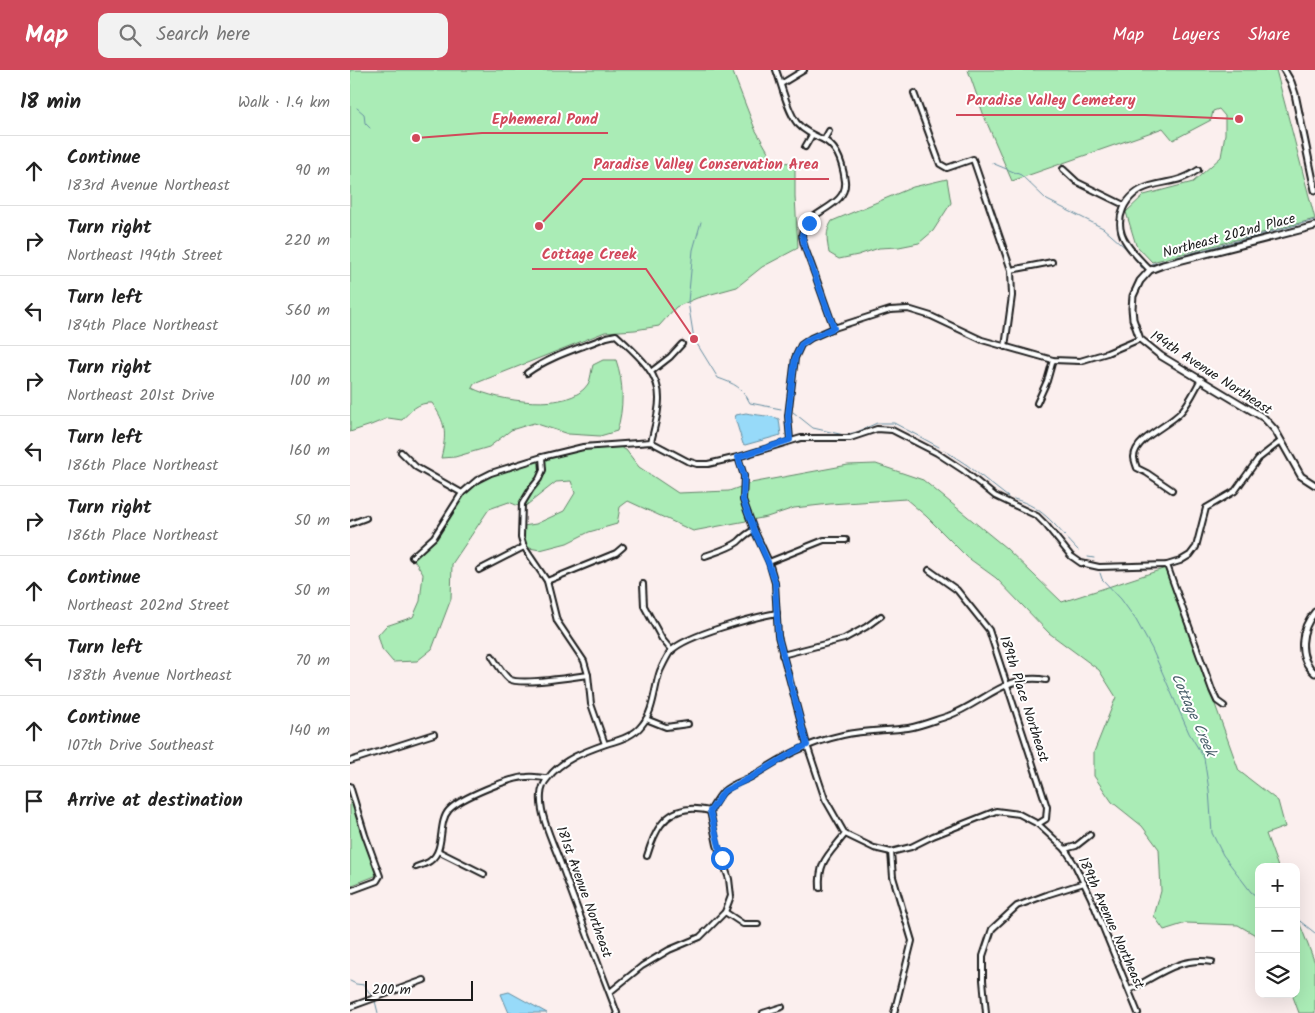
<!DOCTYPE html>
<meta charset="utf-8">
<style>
body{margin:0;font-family:Kalam,sans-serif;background:#f2f2f2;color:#222}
.controls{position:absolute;right:15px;bottom:15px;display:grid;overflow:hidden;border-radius:10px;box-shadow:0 5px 20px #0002}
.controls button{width:45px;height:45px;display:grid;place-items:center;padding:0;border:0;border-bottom:1px solid #e0e0e0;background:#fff;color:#222;font:25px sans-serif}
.scale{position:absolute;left:15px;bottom:12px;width:108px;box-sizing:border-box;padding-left:5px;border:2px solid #1c1c1c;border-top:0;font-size:14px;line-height:18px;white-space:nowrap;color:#1c1c1c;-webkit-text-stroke:4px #fff;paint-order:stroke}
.stop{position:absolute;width:15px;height:15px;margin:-11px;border:4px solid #1a73e8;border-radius:50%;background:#fff}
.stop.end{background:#1a73e8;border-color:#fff;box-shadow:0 1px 5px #0008}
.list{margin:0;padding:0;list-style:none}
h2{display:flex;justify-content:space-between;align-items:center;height:65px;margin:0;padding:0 20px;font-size:21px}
h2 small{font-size:16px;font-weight:400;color:#767676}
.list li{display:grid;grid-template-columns:32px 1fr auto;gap:15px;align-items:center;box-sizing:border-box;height:70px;padding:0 20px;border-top:1px solid #e0e0e0}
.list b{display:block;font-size:19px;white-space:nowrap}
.list p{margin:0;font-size:16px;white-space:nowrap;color:#767676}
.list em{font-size:16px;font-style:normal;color:#767676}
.icon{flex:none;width:28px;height:28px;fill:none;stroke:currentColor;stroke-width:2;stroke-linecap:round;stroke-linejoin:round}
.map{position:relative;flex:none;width:965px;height:943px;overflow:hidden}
header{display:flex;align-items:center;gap:30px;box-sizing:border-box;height:70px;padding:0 25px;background:#d1495b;color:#fff}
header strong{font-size:24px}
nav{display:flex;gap:28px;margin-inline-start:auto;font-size:18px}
.search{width:350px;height:45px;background:#f2f2f2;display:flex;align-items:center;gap:12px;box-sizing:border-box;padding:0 18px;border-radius:10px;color:#767676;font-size:19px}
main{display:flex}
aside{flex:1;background:#fff}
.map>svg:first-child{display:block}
</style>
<header>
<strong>Map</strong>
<div class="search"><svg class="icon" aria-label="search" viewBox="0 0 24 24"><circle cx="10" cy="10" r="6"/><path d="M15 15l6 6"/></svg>Search here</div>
<nav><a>Map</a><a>Layers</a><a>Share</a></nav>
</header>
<main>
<aside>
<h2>18 min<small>Walk · 1.4 km</small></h2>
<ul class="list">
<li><svg class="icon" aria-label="ahead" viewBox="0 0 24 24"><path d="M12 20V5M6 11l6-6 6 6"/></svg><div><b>Continue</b><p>183rd Avenue Northeast</p></div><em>90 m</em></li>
<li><svg class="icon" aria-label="right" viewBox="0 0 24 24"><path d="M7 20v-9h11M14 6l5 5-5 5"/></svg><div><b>Turn right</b><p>Northeast 194th Street</p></div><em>220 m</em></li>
<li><svg class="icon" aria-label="left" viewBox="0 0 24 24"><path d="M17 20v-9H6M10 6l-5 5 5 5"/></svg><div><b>Turn left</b><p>184th Place Northeast</p></div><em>560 m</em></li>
<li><svg class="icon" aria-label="right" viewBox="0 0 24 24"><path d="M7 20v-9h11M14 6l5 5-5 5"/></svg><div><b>Turn right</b><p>Northeast 201st Drive</p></div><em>100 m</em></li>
<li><svg class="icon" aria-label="left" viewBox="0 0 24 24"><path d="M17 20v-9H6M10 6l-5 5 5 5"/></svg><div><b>Turn left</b><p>186th Place Northeast</p></div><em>160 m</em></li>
<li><svg class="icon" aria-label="right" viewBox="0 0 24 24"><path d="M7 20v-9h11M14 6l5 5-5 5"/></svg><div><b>Turn right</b><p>186th Place Northeast</p></div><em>50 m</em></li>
<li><svg class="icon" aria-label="ahead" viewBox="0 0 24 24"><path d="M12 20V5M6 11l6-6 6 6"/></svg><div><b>Continue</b><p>Northeast 202nd Street</p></div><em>50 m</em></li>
<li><svg class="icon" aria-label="left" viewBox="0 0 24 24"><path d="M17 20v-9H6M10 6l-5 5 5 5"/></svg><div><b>Turn left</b><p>188th Avenue Northeast</p></div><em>70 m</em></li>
<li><svg class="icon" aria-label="ahead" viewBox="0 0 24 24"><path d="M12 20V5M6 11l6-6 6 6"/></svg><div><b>Continue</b><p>107th Drive Southeast</p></div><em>140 m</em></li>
<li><svg class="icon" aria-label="arrive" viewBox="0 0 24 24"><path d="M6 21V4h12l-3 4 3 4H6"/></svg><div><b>Arrive at destination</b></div></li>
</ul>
</aside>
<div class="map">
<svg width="965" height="943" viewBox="0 0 965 943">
<rect width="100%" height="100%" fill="#fbefee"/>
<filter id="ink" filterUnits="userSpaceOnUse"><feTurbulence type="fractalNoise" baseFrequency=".02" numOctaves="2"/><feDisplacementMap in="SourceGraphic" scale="10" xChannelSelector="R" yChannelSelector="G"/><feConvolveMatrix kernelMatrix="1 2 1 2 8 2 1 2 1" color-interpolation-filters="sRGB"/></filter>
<g filter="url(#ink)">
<g fill="#aaecb6" stroke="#638469">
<path d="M0,0H382L405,59L424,92L445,93V127L448,178L412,197L387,217L347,228L326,237L309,256L285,260L255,262L124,314L122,318C147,331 220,343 238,314C241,309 241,301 243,295L253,290H266C274,313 274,338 267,361L250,366L218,364L184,353L161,360L139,377L105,387L91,388C97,363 96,353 82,333C68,332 60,341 52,350L38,348L21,355L0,362Z"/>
<path d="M618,0H926L965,149L802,192L786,175L776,142L794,125L843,112L871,87L875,64V46L869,39L863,41L861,50L823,70L813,58L662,111L634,46Z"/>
<path d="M597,109L601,133L583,161L569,173L549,177L529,178L508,185L489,189L479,183C477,170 475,162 482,151L563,117Z"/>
<path d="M266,375L276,380L289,397L328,423L379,421L401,413L498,395L526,394L573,410L656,478L712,532L816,498L889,701L928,731L935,757L916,764L928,797H909V867L888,855L836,853L814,860L804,846L811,821L809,779L792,756L762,732L744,706V682L766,627L749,600L699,563L646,508L617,487L576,446L556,429L480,434L444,438L417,447L343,461L278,431L270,437L267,454L239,462L217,473L190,480L174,477L171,467L173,456L186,454L214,441L225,423L221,411L206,412L173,438L159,432L139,439L102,494L101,529L82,579L67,591L43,592L32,579L28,565L36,556L63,547L70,531L73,504L62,487C69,480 78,474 85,466C106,438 107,419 141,403L233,377Z"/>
<path d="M0,716L30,804L0,816Z"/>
<path d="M946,844L965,893V943H949L942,924H946Z"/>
</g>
<g fill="#97daf9" stroke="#668ea1">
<path d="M396,343C404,345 424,346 429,349L431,365L395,375L393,374L385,348L386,345Z"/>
<path d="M159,922L197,943H159L151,924Z"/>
</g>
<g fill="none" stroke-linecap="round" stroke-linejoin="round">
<g stroke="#668ea1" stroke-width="1">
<path d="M7,38L14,44L15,53L20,58"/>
<path d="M642,93L671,105L697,130L753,158L778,180L792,198"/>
<path d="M351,152L343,180L338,232L344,269L368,308C385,314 392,317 400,333L431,339"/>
<path d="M801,194L965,150"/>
<path d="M443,342L463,358L494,365L507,362L527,353H544L589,377"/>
<path d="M594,380L617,395L658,427"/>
<path d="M664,429C695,437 707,459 728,480"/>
<path d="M738,487L744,488"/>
<path d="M750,503L752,509L771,529L786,550L802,579L839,663L854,688L859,720L862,763L873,785L901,822L909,828"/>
<path d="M946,848L965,863"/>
<path d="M0,911L6,914L14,915L21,925"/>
<path d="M25,931L28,943"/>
</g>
<defs>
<g id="minor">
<path d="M426,0C432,16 437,40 447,53C454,61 463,65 472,69C488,76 493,95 495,111C498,138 454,141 452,164C452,174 458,185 461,194C469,215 476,237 484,258"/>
<path d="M431,14L454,0"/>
<path d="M564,23L590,94L597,98L623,89L661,200L662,226L655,277"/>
<path d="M474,70L479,61"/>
<path d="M455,77L462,65"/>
<path d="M713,99L727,112L774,135"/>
<path d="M661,200L702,192"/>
<path d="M800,200C792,192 783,183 777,174C761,151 775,123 800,116C821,110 828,113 848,100"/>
<path d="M302,301L320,287L332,274"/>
<path d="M177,303C200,286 230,278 257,267L266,265C284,282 310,302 309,329C309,343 304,359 301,372"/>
<path d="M687,333L697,311L703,290"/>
<path d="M440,370L438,346L445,288L451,275L461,268L484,258L540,240L558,239L581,246L632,270L703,290L730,291L757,283L790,269"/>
<path d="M51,382L66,397L112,423"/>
<path d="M192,387L193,400L189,409L181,419L172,434L171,467L174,477L197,511L207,551L234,591L238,605L241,634L255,674"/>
<path d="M388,387L394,406L393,430L404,460L419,492L425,513L428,566L457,675L475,729L495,764L524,778L541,782L561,777L583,766L646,741L669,744L688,754L715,779L725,795L741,828L788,943"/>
<path d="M822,420L797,403L787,398C786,395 784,390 784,387C785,368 819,356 831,342C839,333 845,320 851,309"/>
<path d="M0,454L16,448"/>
<path d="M355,486C366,482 378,479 388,472C393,467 397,463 404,460"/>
<path d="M62,487L84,467L112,423L127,410L141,403L192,387L233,377L301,372L337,391L347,394H358L388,387L451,368H500L527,359L542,360L587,383L613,400L645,426L687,446L696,455L721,486L731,493L749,497L817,495L830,491L840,485L846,477L856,438L885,421L908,389L931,371"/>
<path d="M419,492L474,470H496"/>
<path d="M817,495L862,620L867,631L874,636"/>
<path d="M129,500L174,477"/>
<path d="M579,500L607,520L639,560L697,737L696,749L688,754"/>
<path d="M197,511L266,483L273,477"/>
<path d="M293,514L294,536L312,569L322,581"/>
<path d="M432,585L494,569L516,557L531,546"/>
<path d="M142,586C147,594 152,603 159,609C170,616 223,607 238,605"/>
<path d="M296,649L316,657L338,654"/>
<path d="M0,691L84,664"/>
<path d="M0,716L15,765L30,806L27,811L0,821"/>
<path d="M715,779L726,776L740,765"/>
<path d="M88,781L134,804"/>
<path d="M541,782L543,807L562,871L544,943"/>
<path d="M297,786C304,763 313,741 340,739C346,738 354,740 360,741C364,735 368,727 373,722C380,714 394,711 403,706C434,686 457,673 493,665C515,660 536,661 558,658C571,656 585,650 598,646C632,634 658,602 696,610"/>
<path d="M66,797C71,795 76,794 80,791C96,780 87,753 99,740C110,728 161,707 177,707C184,706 191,708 197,708"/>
<path d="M470,818C468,790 480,784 495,764"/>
<path d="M375,842L393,854H408"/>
<path d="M779,920C806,907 829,886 862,892"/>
<path d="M260,922L292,896L319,880L350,867L375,842L381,826L379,809L367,775L360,741"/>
<path d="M0,937L74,910"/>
<path d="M267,943C248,893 229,844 211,794C204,775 189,745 191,725C191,720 194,712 198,708C211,690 236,681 256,674C269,670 284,666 292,655C304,641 304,618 310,601C313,595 317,586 321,581C336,565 405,547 427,543"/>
<path d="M413,943L432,937"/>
<path d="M636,943L633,910V886L642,859L667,836L699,824L734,813"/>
</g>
<g id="tertiary">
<path d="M934,0L941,12L945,24L965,120"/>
<path d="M965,156L813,195L800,200L790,211L783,226L782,238L783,249L790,269L811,286L914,348L925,360L951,406L965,415"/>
<path d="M965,542C951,558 946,587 965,603"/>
</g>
</defs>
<use href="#minor" stroke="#1c1c1c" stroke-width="8"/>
<use href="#tertiary" stroke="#1c1c1c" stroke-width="9"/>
<use href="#minor" stroke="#fff" stroke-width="4"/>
<use href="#tertiary" stroke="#fff" stroke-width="5"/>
</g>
</g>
<g fill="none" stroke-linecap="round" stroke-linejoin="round" filter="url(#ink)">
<path stroke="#1a73e8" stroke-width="6" d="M372,788L360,741L374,721L400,708L440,684L457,675L428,566L425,512L418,492L404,460L393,430L394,406L388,387L440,370L438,346L445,288L451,275L461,268L484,258L455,178L452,164L459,153"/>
</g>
<g text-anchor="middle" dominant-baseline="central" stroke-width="4" stroke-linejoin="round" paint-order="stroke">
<g font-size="14" fill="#1c1c1c" stroke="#fff">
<text transform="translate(879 166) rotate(-15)">Northeast 202nd Place</text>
<text transform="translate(861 303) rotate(33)">194th Avenue Northeast</text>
<text transform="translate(674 629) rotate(72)">189th Place Northeast</text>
<text transform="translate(234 822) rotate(70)">181st Avenue Northeast</text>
<text transform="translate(761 853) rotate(66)">189th Avenue Northeast</text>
</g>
<g font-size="15" font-style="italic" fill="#475e69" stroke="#fff">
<text transform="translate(843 645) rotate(66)">Cottage Creek</text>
</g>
</g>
<path fill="none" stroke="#d1495b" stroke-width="2" d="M889 49L795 45H606M66 68L132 63H258M189 156L233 109H479M344 269L296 199H182"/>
<g fill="#d1495b" stroke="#fff" stroke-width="2">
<circle cx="889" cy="49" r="5"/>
<circle cx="66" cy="68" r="5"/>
<circle cx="189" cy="156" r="5"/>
<circle cx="344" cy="269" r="5"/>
</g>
<g font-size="15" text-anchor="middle" font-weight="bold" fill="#d1495b" stroke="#fff" stroke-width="4" stroke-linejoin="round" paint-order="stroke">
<text x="701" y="35">Paradise Valley Cemetery</text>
<text x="195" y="54">Ephemeral Pond</text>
<text x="356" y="99">Paradise Valley Conservation Area</text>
<text x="239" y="189">Cottage Creek</text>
</g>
</svg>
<div class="controls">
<button>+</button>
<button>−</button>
<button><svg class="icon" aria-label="layers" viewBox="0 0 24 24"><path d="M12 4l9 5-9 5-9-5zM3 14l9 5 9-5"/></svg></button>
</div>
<div class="scale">200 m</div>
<div class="stop" style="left:372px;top:788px"></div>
<div class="stop end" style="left:459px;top:153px"></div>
</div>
</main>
